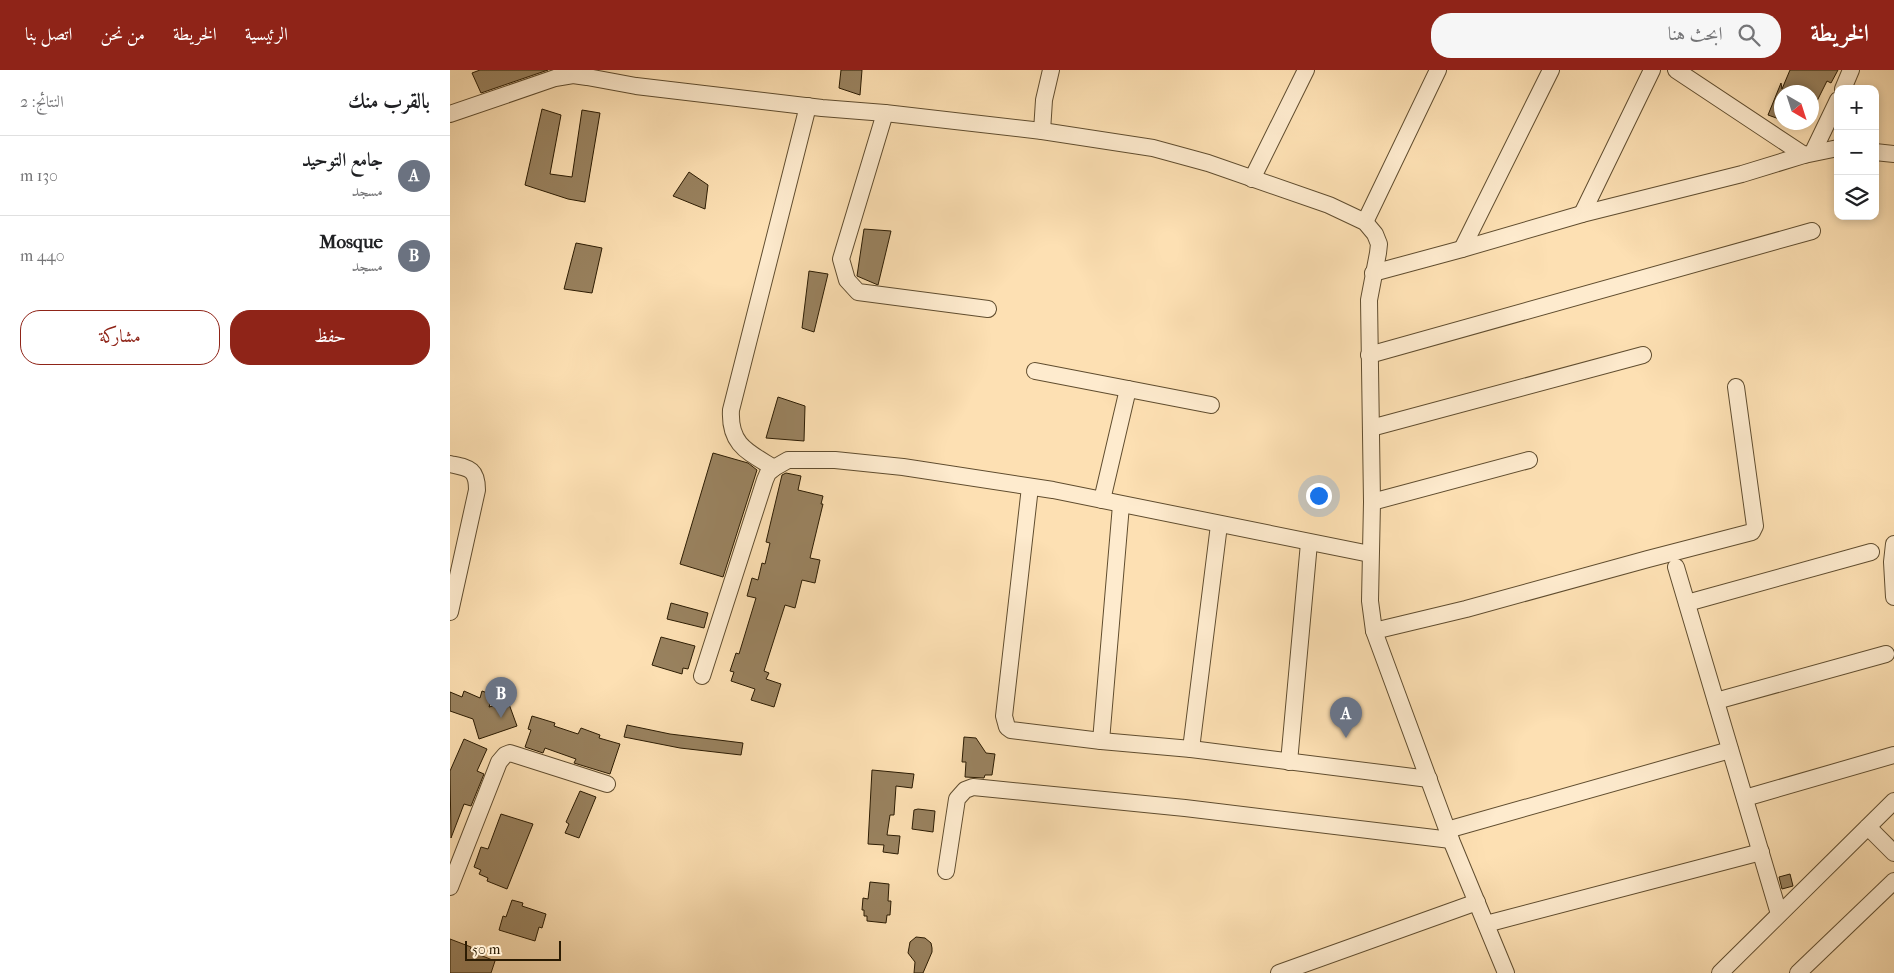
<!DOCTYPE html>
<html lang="ar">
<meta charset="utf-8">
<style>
body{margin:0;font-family:"IM FELL French Canon",Amiri,serif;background:#f6f6f6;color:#202124;direction:rtl}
.controls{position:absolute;right:15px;top:15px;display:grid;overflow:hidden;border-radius:10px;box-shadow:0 2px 8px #0003}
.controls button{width:45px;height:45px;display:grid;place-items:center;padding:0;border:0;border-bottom:1px solid #e0e0e0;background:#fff;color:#202124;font:25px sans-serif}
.compass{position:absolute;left:1324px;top:15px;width:45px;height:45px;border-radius:50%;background:#fff;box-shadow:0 2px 8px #0003;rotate:141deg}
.scale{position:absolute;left:15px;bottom:12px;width:96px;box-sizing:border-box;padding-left:5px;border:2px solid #2c1c03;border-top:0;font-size:14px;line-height:18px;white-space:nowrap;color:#2c1c03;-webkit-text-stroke:4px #feebce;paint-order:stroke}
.you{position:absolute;left:868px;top:425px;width:18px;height:18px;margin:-12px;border:4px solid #fff;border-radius:50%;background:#1a73e8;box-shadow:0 0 0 8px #1a73e833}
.badge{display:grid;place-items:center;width:32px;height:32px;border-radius:50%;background:#8f2418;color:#fff;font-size:16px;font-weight:700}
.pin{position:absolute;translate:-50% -41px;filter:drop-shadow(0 1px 2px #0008)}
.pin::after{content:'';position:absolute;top:26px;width:18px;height:15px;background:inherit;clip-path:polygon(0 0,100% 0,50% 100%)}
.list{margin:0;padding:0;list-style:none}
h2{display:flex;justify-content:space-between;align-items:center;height:65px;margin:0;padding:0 20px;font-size:21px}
h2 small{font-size:16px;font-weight:400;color:#757577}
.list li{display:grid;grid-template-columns:32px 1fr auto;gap:15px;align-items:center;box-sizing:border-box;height:80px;padding:0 20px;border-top:1px solid #e0e0e0}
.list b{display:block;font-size:19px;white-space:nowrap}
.list p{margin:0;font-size:16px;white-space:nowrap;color:#757577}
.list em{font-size:16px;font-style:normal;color:#757577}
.actions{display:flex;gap:10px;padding:15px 20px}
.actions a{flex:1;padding:11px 0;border:1px solid #8f2418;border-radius:20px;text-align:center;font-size:18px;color:#8f2418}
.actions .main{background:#8f2418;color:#fff}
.icon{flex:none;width:28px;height:28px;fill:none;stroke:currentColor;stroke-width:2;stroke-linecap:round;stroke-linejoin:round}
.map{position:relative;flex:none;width:1444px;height:903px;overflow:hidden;direction:ltr}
header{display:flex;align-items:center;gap:30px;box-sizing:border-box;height:70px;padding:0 25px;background:#8f2418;color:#fff}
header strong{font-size:24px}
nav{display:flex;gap:28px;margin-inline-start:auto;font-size:18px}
.search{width:350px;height:45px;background:#f6f6f6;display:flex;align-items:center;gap:12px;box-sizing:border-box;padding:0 18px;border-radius:20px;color:#757577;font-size:19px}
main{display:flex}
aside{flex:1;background:#fff}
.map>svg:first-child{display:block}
</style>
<header>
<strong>الخريطة</strong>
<div class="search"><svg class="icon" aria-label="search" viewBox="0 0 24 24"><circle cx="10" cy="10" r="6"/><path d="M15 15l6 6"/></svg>ابحث هنا</div>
<nav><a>الرئيسية</a><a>الخريطة</a><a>من نحن</a><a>اتصل بنا</a></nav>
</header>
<main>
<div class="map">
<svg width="1444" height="903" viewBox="0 0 1444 903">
<rect width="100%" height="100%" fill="#fde0b3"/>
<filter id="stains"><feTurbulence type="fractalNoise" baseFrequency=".004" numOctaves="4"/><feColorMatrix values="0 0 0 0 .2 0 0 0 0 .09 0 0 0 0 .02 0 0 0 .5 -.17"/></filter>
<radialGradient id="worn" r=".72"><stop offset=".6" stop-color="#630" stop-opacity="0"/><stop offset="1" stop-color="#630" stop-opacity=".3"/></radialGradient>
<g fill="#99825f" stroke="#2c1c03">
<path d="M30,0H98L31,23L22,3Z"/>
<path d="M391,0H412L410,25L389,18Z"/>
<path d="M1340,0H1388L1381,13L1377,11L1362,41V22H1332V50L1318,45L1331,13L1332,19Z"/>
<path d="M92,39L111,45L100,104L122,107L132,40L150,43L135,132L118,129L75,115Z"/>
<path d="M239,102L258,115L255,139L223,126Z"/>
<path d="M414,159L441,161L428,215L407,206Z"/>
<path d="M126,173L152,178L142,223L114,219Z"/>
<path d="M359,201L378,204L364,262L352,258Z"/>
<path d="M328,327L355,336L354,371L316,368Z"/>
<path d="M263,383L298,393L307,400L273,507L230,494Z"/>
<path d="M336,403L351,406L348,420L373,426L371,434H373L360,488L370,490L365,513L352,510L345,538L335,535L314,601L319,603L316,609L331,614L324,637L301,630L305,619L281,611L284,602L280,601L286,583L289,584L306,528L297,526L302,508L308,510L312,493L315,494L320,473L316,472L332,405Z"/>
<path d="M221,533L258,543L254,558L217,549Z"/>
<path d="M211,567L245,576L238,599L233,598L232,604L202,595Z"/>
<path d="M14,621L30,628L32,621L43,625L39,637L51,634L52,637L59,634L67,656L29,669L23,649L0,641V622L12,627Z"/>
<path d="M82,646L105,653L104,656L128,664L131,658L150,665L149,668L170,674L160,704L124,693L126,689L95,678L93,683L75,677L81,660L78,659Z"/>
<path d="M177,655L220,664L293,673L291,685L230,678L174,667Z"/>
<path d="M514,667L526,668L536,683L545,684L542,705H535L534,708L515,707L516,692H512Z"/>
<path d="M14,669L37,679L27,701L34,704L21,736L14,734L1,768L0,701Z"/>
<path d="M422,700L464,704L462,718L446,716L444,745H440L437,765L450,766L448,784L433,782L434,775L418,774Z"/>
<path d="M130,721L146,727L129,768L115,763L119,754L116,752Z"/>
<path d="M468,739L485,741L483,762L462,759L464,740Z"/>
<path d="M51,744L83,754L57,819L37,811L38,808L29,804L31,800L24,797L31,777L38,779Z"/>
<path d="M1340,804L1343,816L1332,819L1329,807Z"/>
<path d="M420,812L439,814L438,831H441L440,845H437L436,853L417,851V846H414V840H412L413,828L418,829Z"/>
<path d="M62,830L73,833L72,836L96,844L92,858L89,857L85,871L49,860L53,846L56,847Z"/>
<path d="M466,867L475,868L481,873L482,878V882L473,903H464L465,892L458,883L460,872Z"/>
<path d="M0,869L21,877L20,881L45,891L41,903H0Z"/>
</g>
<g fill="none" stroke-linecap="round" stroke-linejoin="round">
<defs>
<g id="minor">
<path d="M1226,0L1354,85"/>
<path d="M1393,19L1401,0"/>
<path d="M435,43L391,189L397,210L408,222L538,239"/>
<path d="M0,44L105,8L123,5L137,7L186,16L372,38L435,43L592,61L703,78L758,93L879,135L915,152L925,164L929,174L928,183L919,230L922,432L920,531L924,561L1001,770L1056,903"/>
<path d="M592,61L594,30L601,0"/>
<path d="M1363,82L1388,30"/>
<path d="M1425,82L1444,84"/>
<path d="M802,109L856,0"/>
<path d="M1132,144L1202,0"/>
<path d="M915,152L988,0"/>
<path d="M1012,179L1101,0"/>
<path d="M923,203L1012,179L1132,144L1292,104L1354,85L1388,78"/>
<path d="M919,285L1362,161"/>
<path d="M585,301L761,335"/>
<path d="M921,358L1193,285"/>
<path d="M0,394C18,398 27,398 27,420L0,542"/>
<path d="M324,398C298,382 279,375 281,340L358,36"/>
<path d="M580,417L554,646L557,657L561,660L651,671L741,679L979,709"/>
<path d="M652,430L678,319"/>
<path d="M922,432L1079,390"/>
<path d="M1444,474L1442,492L1444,527"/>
<path d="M1226,497L1329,844"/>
<path d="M1237,533L1421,482"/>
<path d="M924,561L1016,539L1198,489L1302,462L1305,456L1286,317"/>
<path d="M252,606L315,410L318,403L324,398L338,390H385L453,397L603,420L920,484"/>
<path d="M1266,631L1436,584"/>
<path d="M651,671L671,435"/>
<path d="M741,679L769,455"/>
<path d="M839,692L859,473"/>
<path d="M1295,728L1444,685"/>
<path d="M1418,757L1444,783"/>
<path d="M997,760L1280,680"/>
<path d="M496,801L507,729L515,720L523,717L735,738L1001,770"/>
<path d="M0,817L49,692L55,685L60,683L157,714"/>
<path d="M1036,854L1311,782"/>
<path d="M829,903L1027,832"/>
<path d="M1270,903L1444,731"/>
<path d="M1348,903L1444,811"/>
</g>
</defs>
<use href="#minor" stroke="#604d2f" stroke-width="18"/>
<use href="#minor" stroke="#feebce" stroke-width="16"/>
</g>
<rect width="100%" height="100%" filter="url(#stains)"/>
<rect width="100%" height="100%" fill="url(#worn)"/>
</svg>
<div class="controls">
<button>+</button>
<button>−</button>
<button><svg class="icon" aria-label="layers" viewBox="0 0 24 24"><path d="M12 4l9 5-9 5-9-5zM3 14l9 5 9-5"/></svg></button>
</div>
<svg class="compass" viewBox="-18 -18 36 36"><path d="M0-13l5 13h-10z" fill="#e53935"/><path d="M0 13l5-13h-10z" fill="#757577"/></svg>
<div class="scale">50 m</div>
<div class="you"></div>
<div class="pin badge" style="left:896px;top:668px;background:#6b7280">A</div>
<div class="pin badge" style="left:51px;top:648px;background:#6b7280">B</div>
</div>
<aside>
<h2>بالقرب منك<small>النتائج: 2</small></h2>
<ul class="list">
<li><span class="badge" style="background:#6b7280">A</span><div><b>جامع التوحيد</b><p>مسجد</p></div><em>130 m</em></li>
<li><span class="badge" style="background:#6b7280">B</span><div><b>Mosque</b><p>مسجد</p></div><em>440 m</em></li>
</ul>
<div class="actions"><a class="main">حفظ</a><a>مشاركة</a></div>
</aside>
</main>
